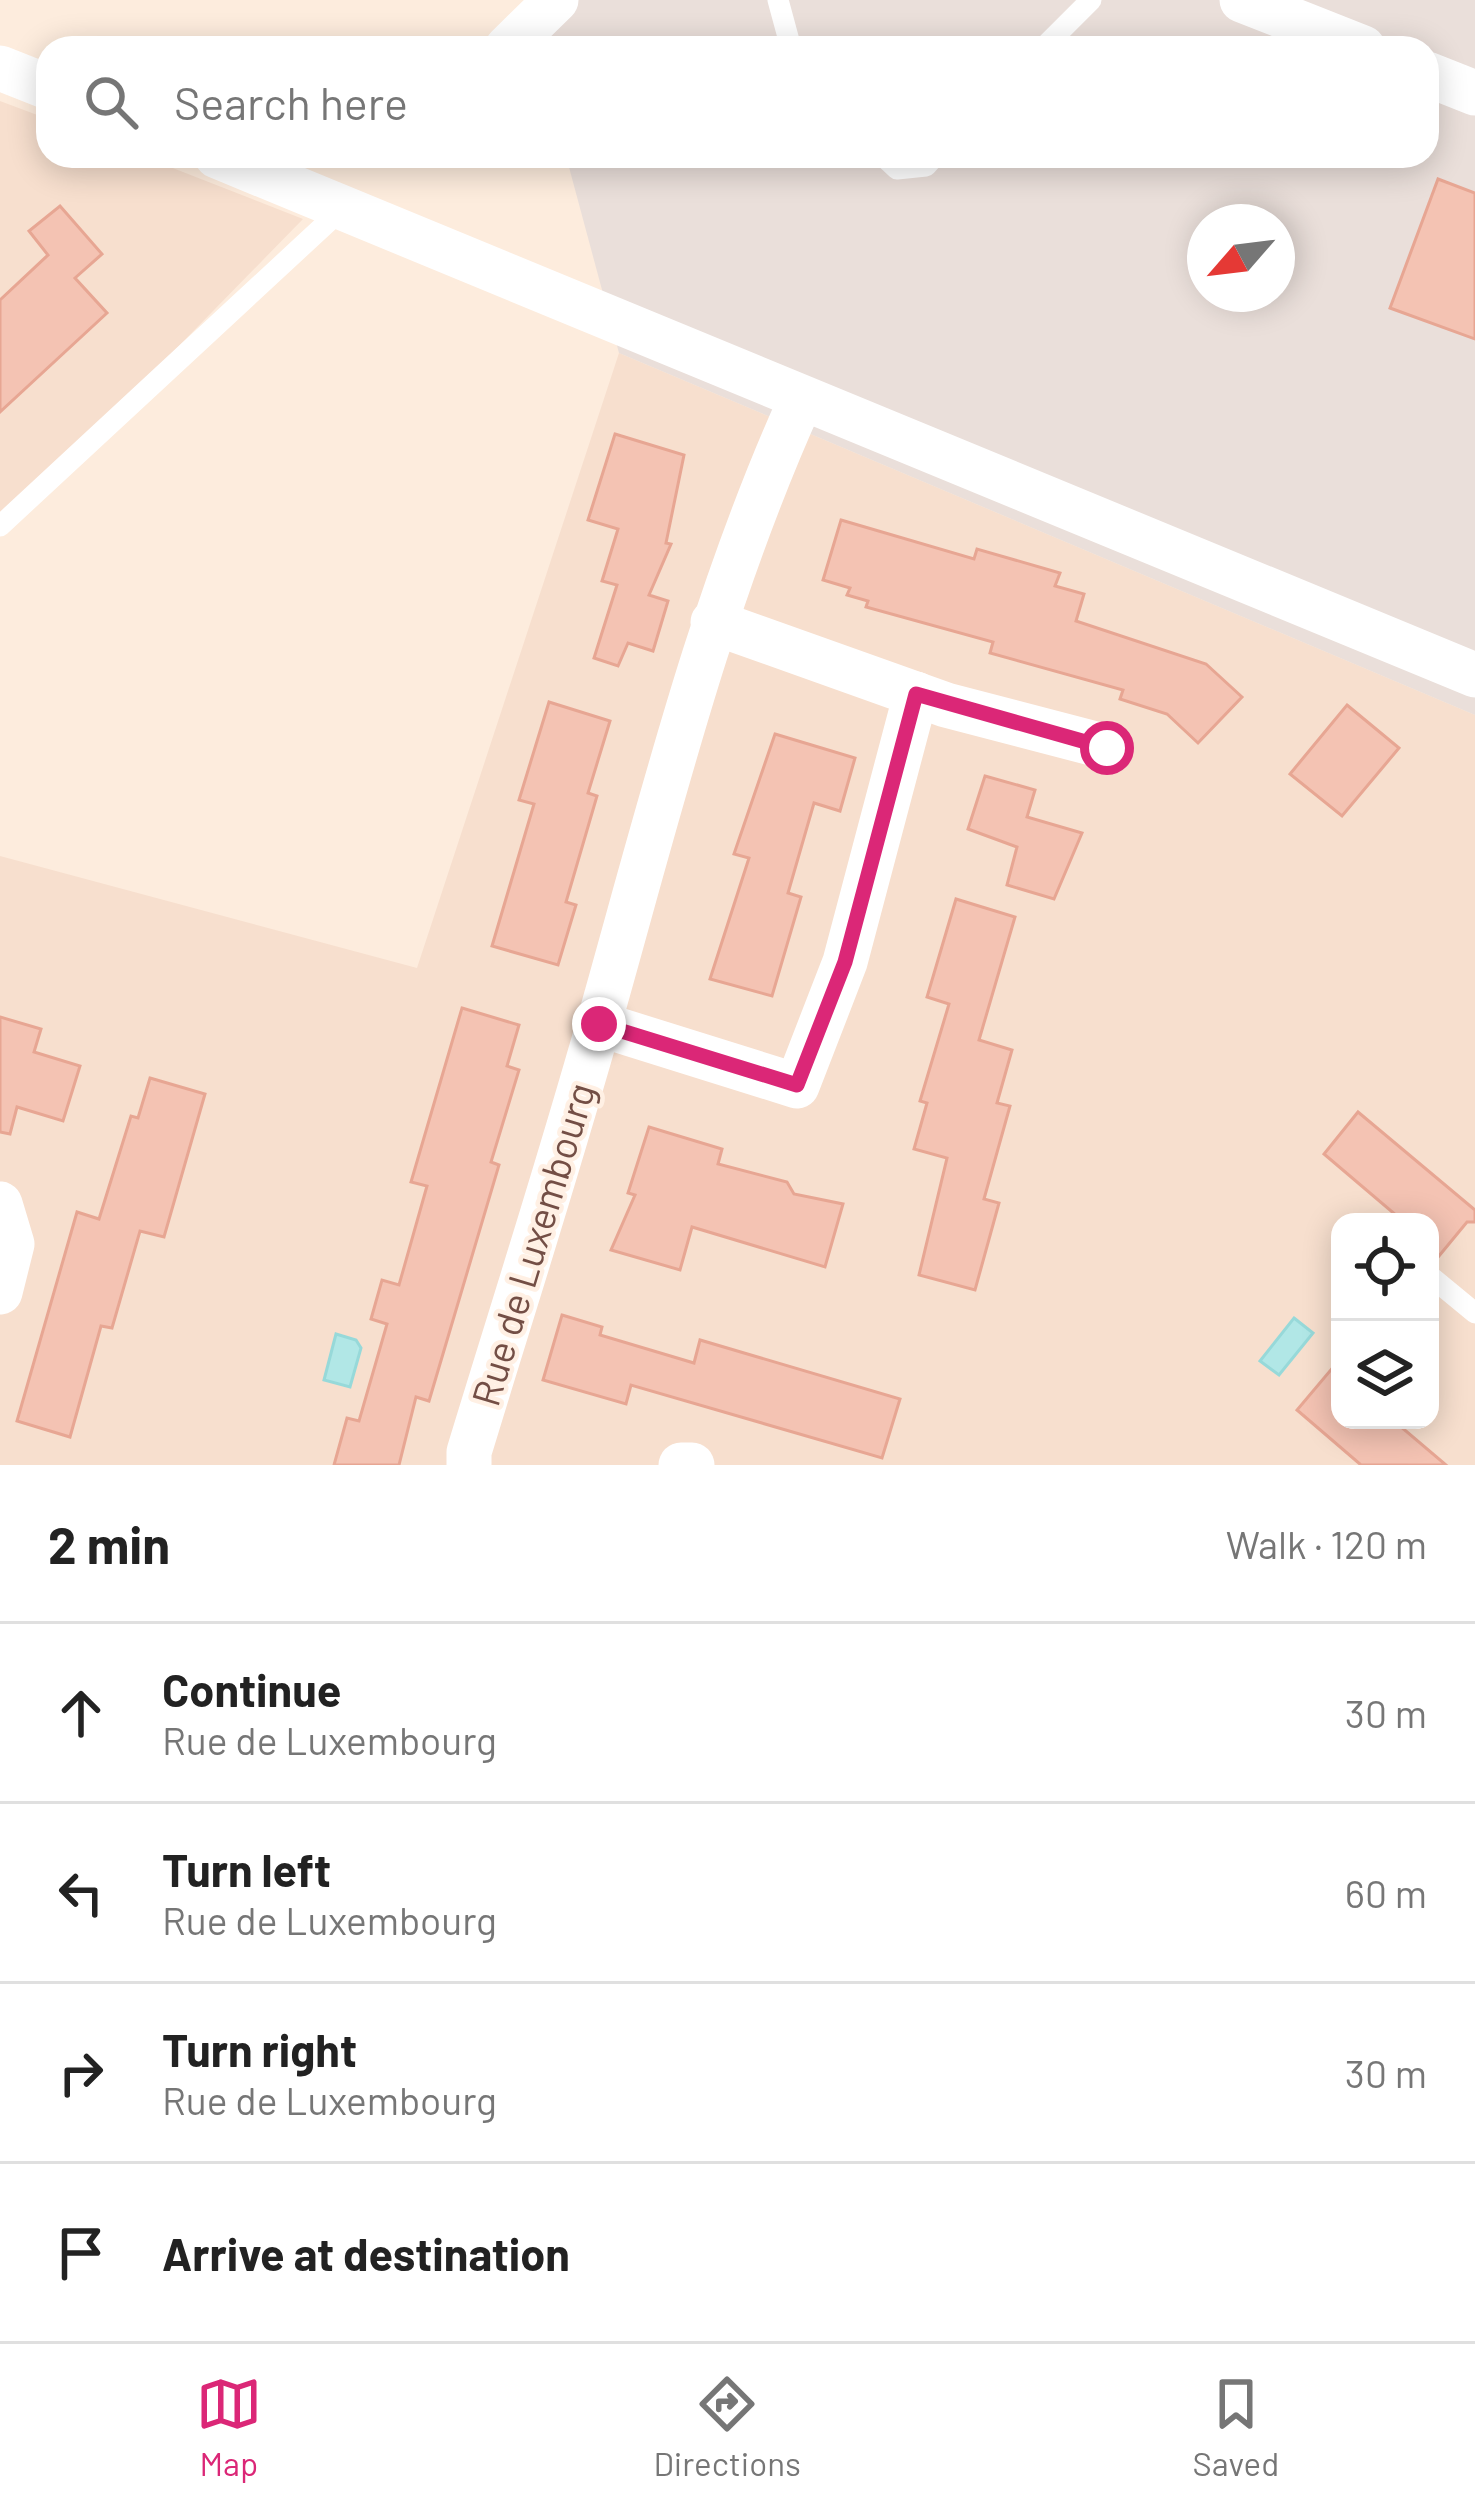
<!DOCTYPE html>
<meta charset="utf-8">
<style>
body{margin:0;font-family:Barlow,sans-serif;background:#f6f6f6;color:#222}
.controls{position:absolute;right:36px;bottom:36px;display:grid;overflow:hidden;border-radius:24px;box-shadow:0 6px 30px #0003}
.controls button{width:108px;height:108px;display:grid;place-items:center;padding:0;border:0;border-bottom:3px solid #e0e0e0;background:#fff;color:#222;font:60px sans-serif}
.compass{position:absolute;left:1187px;top:204px;width:108px;height:108px;border-radius:50%;background:#fff;box-shadow:0 6px 30px #0003;rotate:242deg}
.stop{position:absolute;width:36px;height:36px;margin:-27px;border:9px solid #db2777;border-radius:50%;background:#fff}
.stop.end{background:#db2777;border-color:#fff;box-shadow:0 3px 12px #0008}
.list{margin:0;padding:0;list-style:none}
h2{display:flex;justify-content:space-between;align-items:center;height:156px;margin:0;padding:0 48px;font-size:51px}
h2 small{font-size:39px;font-weight:400;color:#767676}
.list li{display:grid;grid-template-columns:78px 1fr auto;gap:36px;align-items:center;box-sizing:border-box;height:180px;padding:0 48px;border-top:3px solid #e0e0e0}
.list b{display:block;font-size:45px;white-space:nowrap}
.list p{margin:0;font-size:39px;white-space:nowrap;color:#767676}
.list em{font-size:39px;font-style:normal;color:#767676}
.icon{flex:none;width:66px;height:66px;fill:none;stroke:currentColor;stroke-width:2;stroke-linecap:round;stroke-linejoin:round}
.map{position:relative;flex:none;width:1475px;height:1465px;overflow:hidden}
.search{position:absolute;background:#fff;box-shadow:0 6px 30px #0003;left:36px;right:36px;top:36px;height:132px;display:flex;align-items:center;gap:30px;box-sizing:border-box;padding:0 42px;border-radius:36px;color:#767676;font-size:45px}
.sheet{height:876px;background:#fff}
nav{display:flex;justify-content:space-around;align-items:center;box-sizing:border-box;height:168px;border-top:3px solid #e0e0e0;background:#fff;font-size:33px;color:#767676}
nav a{display:grid;justify-items:center;gap:6px}
nav .on{color:#db2777}
.map>svg:first-child{display:block}
</style>
<div class="map">
<svg width="1475" height="1465" viewBox="0 0 1475 1465">
<rect width="100%" height="100%" fill="#fdecdd"/>
<g fill="#f7dfce" fill-rule="evenodd">
<path d="M0,101L48,119V156H142L303,219L0,529Z"/>
<path d="M619,353L1475,715V1465H0V856L417,968ZM1340,1222H1430V1420H1340Z"/>
</g>
<path fill="#eadfda" fill-rule="evenodd" d="M525,0H1475V715L619,353L566,156H1427V48H538ZM1205,222H1277V294H1205Z"/>
<g fill="#b1e7e6" stroke="#97d9d9" stroke-width="3">
<path d="M1294,1318L1313,1333L1279,1375L1260,1361Z"/>
<path d="M336,1334L356,1340L361,1348L350,1387L324,1380Z"/>
</g>
<g fill="#f4c3b3" stroke="#e7a693" stroke-width="3">
<path d="M1438,179L1475,193V339L1390,308Z"/>
<path d="M60,206L102,254L75,278L107,313L0,412V300L48,255L29,231Z"/>
<path d="M615,434L684,455L666,543L671,544L649,595L668,601L653,651L628,643L618,666L594,658L617,585L602,581L618,529L588,520Z"/>
<path d="M841,520L974,559L977,549L1060,573L1055,586L1084,594L1076,621L1206,664L1242,697L1198,743L1167,714L1120,699L1123,690L990,653L993,642L866,607L868,601L847,595L850,588L823,580Z"/>
<path d="M549,702L610,721L588,793L597,796L566,902L576,905L558,965L492,946L534,804L519,800Z"/>
<path d="M1347,705L1399,748L1342,816L1290,774Z"/>
<path d="M775,734L855,758L840,811L814,803L788,893L801,897L772,996L710,979L749,858L734,854Z"/>
<path d="M985,776L1035,790L1027,817L1082,833L1054,899L1007,885L1017,847L968,829Z"/>
<path d="M956,899L1015,917L979,1040L1012,1050L997,1103L1010,1106L984,1199L999,1203L975,1290L919,1275L947,1158L914,1149L927,1103L920,1101L949,1004L927,997Z"/>
<path d="M462,1008L519,1025L507,1066L519,1070L491,1162L499,1165L429,1401L416,1397L399,1465H334L347,1418L359,1421L387,1324L371,1319L382,1280L399,1285L427,1186L411,1182Z"/>
<path d="M0,1017L41,1029L34,1052L80,1066L63,1121L17,1107L10,1134L0,1132Z"/>
<path d="M150,1078L205,1094L164,1237L140,1231L112,1328L101,1326L70,1437L17,1421L77,1212L99,1219L131,1116L138,1118Z"/>
<path d="M1358,1112L1475,1210V1222H1467L1434,1262L1430,1261V1222H1404L1324,1154Z"/>
<path d="M649,1127L722,1149L718,1164L787,1182L794,1194L843,1204L825,1267L692,1227L680,1270L611,1250L635,1195L628,1193Z"/>
<path d="M562,1315L602,1327L600,1335L694,1363L700,1340L900,1399L882,1458L631,1385L626,1404L543,1380Z"/>
<path d="M1340,1359V1420H1393L1446,1465H1361L1297,1410Z"/>
</g>
<g fill="none" stroke-linecap="round" stroke-linejoin="round">
<g stroke="#fff" stroke-width="21">
<path d="M778,0L791,48"/>
<path d="M1043,48L1091,0"/>
<path d="M883,156L897,169L926,166L935,156"/>
<path d="M0,526L343,208"/>
<path d="M1430,1276L1475,1313"/>
</g>
<g stroke="#fff" stroke-width="45">
<path d="M1242,0L1363,48"/>
<path d="M507,48L556,0"/>
<path d="M0,68L48,87"/>
<path d="M1427,74L1475,93"/>
<path d="M217,156L1475,675"/>
<path d="M713,622L946,705L1107,747"/>
<path d="M599,1024L797,1086L845,962L916,694"/>
<path d="M0,1204L12,1244L0,1292"/>
<path d="M469,1465V1452C515,1301 564,1150 606,998C663,795 714,592 801,400"/>
<path d="M681,1465H692"/>
</g>
</g>
<g fill="none" stroke-linecap="round" stroke-linejoin="round">
<path stroke="#db2777" stroke-width="15" d="M599,1024L797,1085L845,962L916,694L1107,748"/>
</g>
<g text-anchor="middle" dominant-baseline="central" stroke-width="9" stroke-linejoin="round" paint-order="stroke">
<g font-size="39" fill="#734e45" stroke="#fff0e4">
<text transform="translate(532 1244) rotate(-73)">Rue de Luxembourg</text>
</g>
</g>
</svg>
<div class="controls">
<button><svg class="icon" aria-label="locate" viewBox="0 0 24 24"><circle cx="12" cy="12" r="6"/><path d="M12 2v4M12 18v4M2 12h4M18 12h4"/></svg></button>
<button><svg class="icon" aria-label="layers" viewBox="0 0 24 24"><path d="M12 4l9 5-9 5-9-5zM3 14l9 5 9-5"/></svg></button>
</div>
<svg class="compass" viewBox="-18 -18 36 36"><path d="M0-13l5 13h-10z" fill="#e53935"/><path d="M0 13l5-13h-10z" fill="#767676"/></svg>
<div class="stop" style="left:1107px;top:748px"></div>
<div class="stop end" style="left:599px;top:1024px"></div>
<div class="search"><svg class="icon" aria-label="search" viewBox="0 0 24 24"><circle cx="10" cy="10" r="6"/><path d="M15 15l6 6"/></svg>Search here</div>
</div>
<section class="sheet">
<h2>2 min<small>Walk · 120 m</small></h2>
<ul class="list">
<li><svg class="icon" aria-label="ahead" viewBox="0 0 24 24"><path d="M12 20V5M6 11l6-6 6 6"/></svg><div><b>Continue</b><p>Rue de Luxembourg</p></div><em>30 m</em></li>
<li><svg class="icon" aria-label="left" viewBox="0 0 24 24"><path d="M17 20v-9H6M10 6l-5 5 5 5"/></svg><div><b>Turn left</b><p>Rue de Luxembourg</p></div><em>60 m</em></li>
<li><svg class="icon" aria-label="right" viewBox="0 0 24 24"><path d="M7 20v-9h11M14 6l5 5-5 5"/></svg><div><b>Turn right</b><p>Rue de Luxembourg</p></div><em>30 m</em></li>
<li><svg class="icon" aria-label="arrive" viewBox="0 0 24 24"><path d="M6 21V4h12l-3 4 3 4H6"/></svg><div><b>Arrive at destination</b></div></li>
</ul>
</section>
<nav>
<a class="on"><svg class="icon" aria-label="map" viewBox="0 0 24 24"><path d="M3 6l6-2 6 2 6-2v14l-6 2-6-2-6 2zM9 4v14M15 6v14"/></svg>Map</a>
<a><svg class="icon" aria-label="directions" viewBox="0 0 24 24"><path d="M12 3l9 9-9 9-9-9zM9 14v-3h6M13 9l2 2-2 2"/></svg>Directions</a>
<a><svg class="icon" aria-label="saved" viewBox="0 0 24 24"><path d="M7 4h10v16l-5-4-5 4z"/></svg>Saved</a>
</nav>
